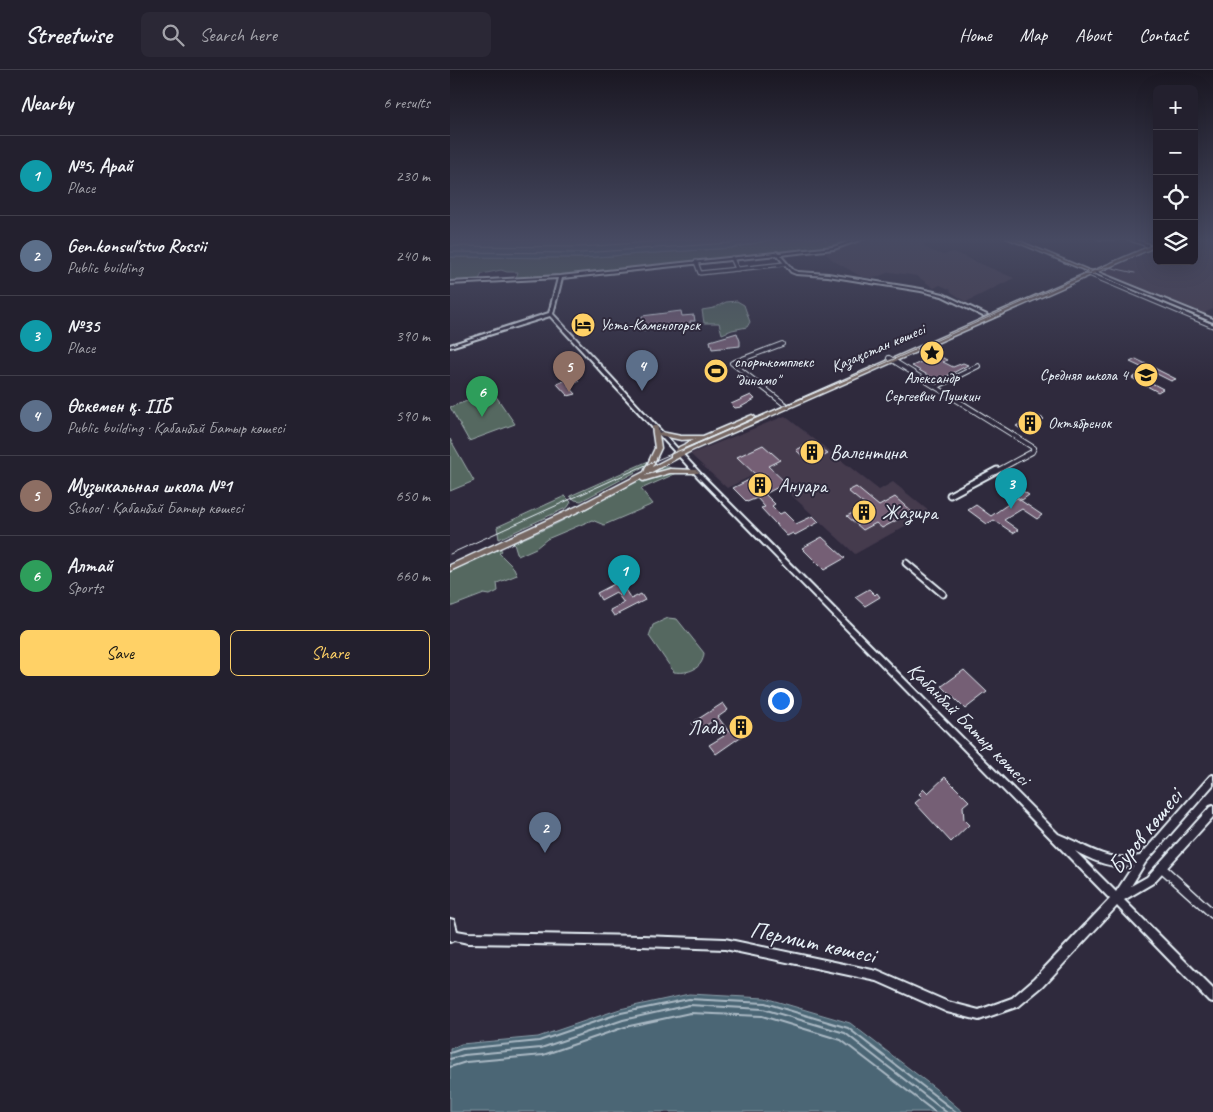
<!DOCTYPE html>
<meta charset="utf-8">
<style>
body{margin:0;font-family:Caveat,sans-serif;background:#2b2836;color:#f1f3f6}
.controls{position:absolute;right:15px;top:15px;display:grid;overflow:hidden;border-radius:8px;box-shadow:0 5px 20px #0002}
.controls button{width:45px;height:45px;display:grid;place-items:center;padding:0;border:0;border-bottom:1px solid #403e4a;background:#23202e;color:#f1f3f6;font:25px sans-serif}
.you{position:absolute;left:330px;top:630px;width:18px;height:18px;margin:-12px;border:4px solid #fff;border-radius:50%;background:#1a73e8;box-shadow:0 0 0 8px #1a73e833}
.badge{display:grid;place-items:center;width:32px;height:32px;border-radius:50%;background:#ffd166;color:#fff;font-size:16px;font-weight:700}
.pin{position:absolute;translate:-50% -41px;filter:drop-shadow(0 1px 2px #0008)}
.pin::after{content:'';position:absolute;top:26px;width:18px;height:15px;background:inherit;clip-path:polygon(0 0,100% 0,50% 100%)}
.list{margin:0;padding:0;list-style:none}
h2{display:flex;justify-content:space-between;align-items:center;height:65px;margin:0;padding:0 20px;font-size:21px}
h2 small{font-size:16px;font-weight:400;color:#a3a3aa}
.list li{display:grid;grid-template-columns:32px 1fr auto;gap:15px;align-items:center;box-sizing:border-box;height:80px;padding:0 20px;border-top:1px solid #403e4a}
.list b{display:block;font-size:19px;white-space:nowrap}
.list p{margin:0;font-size:16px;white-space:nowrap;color:#a3a3aa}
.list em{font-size:16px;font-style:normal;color:#a3a3aa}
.actions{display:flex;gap:10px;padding:15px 20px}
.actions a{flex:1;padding:11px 0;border:1px solid #ffd166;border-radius:8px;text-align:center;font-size:18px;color:#ffd166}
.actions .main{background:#ffd166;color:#111}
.icon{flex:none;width:28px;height:28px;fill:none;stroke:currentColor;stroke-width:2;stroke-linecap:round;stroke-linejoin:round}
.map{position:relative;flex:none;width:763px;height:1042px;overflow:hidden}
header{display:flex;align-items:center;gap:30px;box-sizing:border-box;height:70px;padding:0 25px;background:#23202e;border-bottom:1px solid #403e4a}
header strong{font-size:24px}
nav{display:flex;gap:28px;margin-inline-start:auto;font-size:18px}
.search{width:350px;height:45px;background:#2b2836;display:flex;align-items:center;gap:12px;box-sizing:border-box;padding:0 18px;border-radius:8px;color:#a3a3aa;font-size:19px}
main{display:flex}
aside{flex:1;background:#23202e}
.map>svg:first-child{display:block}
</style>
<header>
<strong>Streetwise</strong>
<div class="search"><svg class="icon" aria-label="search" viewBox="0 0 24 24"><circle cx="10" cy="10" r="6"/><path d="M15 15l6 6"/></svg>Search here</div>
<nav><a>Home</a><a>Map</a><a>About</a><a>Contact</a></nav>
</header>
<main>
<aside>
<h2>Nearby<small>6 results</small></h2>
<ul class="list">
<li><span class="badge" style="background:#0f9aa8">1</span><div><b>№5, Арай</b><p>Place</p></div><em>230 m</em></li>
<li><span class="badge" style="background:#5c6f8a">2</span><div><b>Gen.konsul'stvo Rossii</b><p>Public building</p></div><em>240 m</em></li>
<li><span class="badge" style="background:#0f9aa8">3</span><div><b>№35</b><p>Place</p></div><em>390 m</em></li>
<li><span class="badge" style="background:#5c6f8a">4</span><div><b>Өскемен қ. ІІБ</b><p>Public building · Қабанбай Батыр көшесі</p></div><em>590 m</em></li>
<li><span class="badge" style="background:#8d6e63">5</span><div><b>Музыкальная школа №1</b><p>School · Қабанбай Батыр көшесі</p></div><em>650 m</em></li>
<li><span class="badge" style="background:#2e9e5b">6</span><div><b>Алтай</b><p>Sports</p></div><em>660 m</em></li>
</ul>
<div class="actions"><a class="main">Save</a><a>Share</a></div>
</aside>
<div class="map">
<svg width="763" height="1042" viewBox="0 0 763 1042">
<rect width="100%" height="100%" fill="#2f2a3d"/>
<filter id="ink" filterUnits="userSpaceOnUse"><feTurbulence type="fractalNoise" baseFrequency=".02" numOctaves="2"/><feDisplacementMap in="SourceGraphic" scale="10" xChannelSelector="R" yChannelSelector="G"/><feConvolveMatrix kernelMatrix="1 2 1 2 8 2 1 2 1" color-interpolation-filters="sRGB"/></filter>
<g filter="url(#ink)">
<g fill="#443a4e">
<path d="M421,168H477L483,171L473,175L480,180L493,185L503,182L564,208L516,232L500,221L501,220L490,215L484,218L467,206L440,202L424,208L412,207L384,191L375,183Z"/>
<path d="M744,168H763V239L754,243L652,202L707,178V191H744Z"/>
<path d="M335,346L429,420L443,412L480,442L405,484L338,422L343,418L320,397L277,418L240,384Z"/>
</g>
<g fill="#546861" stroke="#9eacac">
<path d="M330,168H375V171L384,168H406L381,176L128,204L66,208L68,202H57L51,200L32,204L28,211L0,212V187L131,188L281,178Z"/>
<path d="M287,231L294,235L300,252L297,257L282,260L272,264L269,253H254L252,240L264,238L276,232Z"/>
<path d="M43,322L65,354L19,371L0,337Z"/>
<path d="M0,369L24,411L0,421Z"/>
<path d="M203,389L195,397L131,431L125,430L120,426Z"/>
<path d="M214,397H219L227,403L191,419L203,434L154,455L142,450L97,469L86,478L68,486L64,473L106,454Z"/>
<path d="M115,426L121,432L118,437L49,469L47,457Z"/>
<path d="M50,478L52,481L49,483L64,498L67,505L47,513L48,521L40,525L34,524L0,537V502Z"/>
<path d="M218,548L227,549L254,583C253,599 238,604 224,602L199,566L203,555Z"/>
</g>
<g fill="#4c6675" stroke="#8a9ea9">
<path d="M0,168H330L281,178L131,188L0,187Z"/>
<path d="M239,924L315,928L400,953L486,1019L513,1042H0V979L11,974L88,967L170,939Z"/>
</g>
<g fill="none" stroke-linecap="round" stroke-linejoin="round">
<g stroke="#aab9c4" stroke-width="1">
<path d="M0,168H147"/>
<path d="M0,176L130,177L258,168"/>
<path d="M0,182L131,183L280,173L305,168"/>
</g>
<g stroke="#aab9c4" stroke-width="2">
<path d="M0,983L12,979L89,971L171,943L239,929L315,933L398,958L506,1042"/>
<path d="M0,989L14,985L91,978L173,950L239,935L313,939L395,963L496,1042"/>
<path d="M0,997L16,992L93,985L175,957L240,943L312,946L391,970L485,1042"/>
</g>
</g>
<g fill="#755f75" stroke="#e8f1f8">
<path d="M231,241L232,246L244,245L245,251H240L241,256L193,261L192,246Z"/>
<path d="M287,263L290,271V276L262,279L260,271Z"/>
<path d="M487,285L497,290L493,292L503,297L513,293L518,295L488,311L462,296Z"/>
<path d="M686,289L726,309L721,311L705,303L694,309L713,319L708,322L682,308L697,300L680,292Z"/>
<path d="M120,301L129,311L118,315L126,324L118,326L107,314L118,309L113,303Z"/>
<path d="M301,325L305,329L291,337L285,338L281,334Z"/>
<path d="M586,345L594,349L574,361L566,356Z"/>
<path d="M363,372L378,384L360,393L346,380Z"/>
<path d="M313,375L330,390L318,396L336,413L315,424L325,434L322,436L330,444L334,442L346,454L363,446L369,452L345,465L343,463L337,466L311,438L315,437L307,428L297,432L283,418L307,406L287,387Z"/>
<path d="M562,414L579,425L572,430L555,419Z"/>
<path d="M406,417L429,436L445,427L462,442L432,458L426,453L413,460L397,446L416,436L398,421Z"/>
<path d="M567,428L592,445L587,449L572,439L554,450L568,460L563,463L544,450L537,454L518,440L526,435L541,446Z"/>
<path d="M372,467L395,488L374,500L352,478Z"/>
<path d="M178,507L183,513L174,518L181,529L191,524L195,530L164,546L160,540L174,533L166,522L151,530L147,523Z"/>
<path d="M419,519L425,525L427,523L430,527L415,536L405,527Z"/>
<path d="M514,600L537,622L515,639L492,616Z"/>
<path d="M273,633L278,640L268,647L279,662L292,653L299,661L266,684L259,675L274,666L263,651L247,661L242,653Z"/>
<path d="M495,707L519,731L513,736L514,750L519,755L501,772L465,733L472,727L469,724L474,719L478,723Z"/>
</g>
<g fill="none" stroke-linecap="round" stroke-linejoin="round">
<defs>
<g id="street-far3">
<path d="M650,168H667"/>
<path d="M678,168L697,175"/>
<path d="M282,188L287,199"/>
<path d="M246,192L250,203L334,194"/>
<path d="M639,204L763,256"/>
</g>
<g id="street-far2">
<path d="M332,274L282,293L338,337"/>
<path d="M439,288L584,378L582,382L545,402"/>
<path d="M486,317L528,296"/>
</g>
<g id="street-far1">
<path d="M500,425L547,400"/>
<path d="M456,493L493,524"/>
</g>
<path id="street" d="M711,797L763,844"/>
<g id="secondary">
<path d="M410,168H415L384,179L330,185L343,200L348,202L378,204L471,219L493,224L537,245L533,246L492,226L471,221L378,206L346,204L341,202L327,185L112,208L103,244L251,404L608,764C626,771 647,785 666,787C674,788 682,787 690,786L760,706L763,705V715L695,793L681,816L697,807L760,737L763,736V747L703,813L674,830L763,919V932L759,931L667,836L593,916L569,936L529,950L497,942L427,911L275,879L192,876L18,873L4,870L0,872V849L4,850L7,861L18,863L192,866L275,869L427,901L498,932L529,940L562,928L585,908L660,829L247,406L100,246L0,277V275L99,243L108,208L0,214V212L110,206L325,183L327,182L329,183L383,177ZM625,781C644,791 661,799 683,796L666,822Z"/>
<path d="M645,201L763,249V252L644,203V201Z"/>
</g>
<path id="primary" d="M557,168H562L638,200L643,201L707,173V176L241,381L194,406L220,399L246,400L249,402L248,403H220L193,411L190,409L134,439L0,501V495L130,435L194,402L205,378L202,357L203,356H207L209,363L211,362L231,366H253L300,346L302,345L305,347L233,379L230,382L639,202ZM209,365L231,370L246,369L229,377L221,385V387L202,397L211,378Z"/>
</defs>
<use href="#street-far3" stroke="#e8f1f8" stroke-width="5.5"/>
<use href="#street-far2" stroke="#e8f1f8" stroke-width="6"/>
<use href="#street-far1" stroke="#e8f1f8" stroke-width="9"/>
<use href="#street" stroke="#e8f1f8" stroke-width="11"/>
<use href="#secondary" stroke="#e8f1f8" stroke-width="4"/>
<use href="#primary" stroke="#e8f1f8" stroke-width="3"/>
<use href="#street-far3" stroke="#2f2a3d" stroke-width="3"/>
<use href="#street-far2" stroke="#2f2a3d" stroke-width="4"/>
<use href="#street-far1" stroke="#2f2a3d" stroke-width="5"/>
<use href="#street" stroke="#2f2a3d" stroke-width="8"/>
<use href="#secondary" fill="#2f2a3d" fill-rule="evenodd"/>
<use href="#primary" fill="#776864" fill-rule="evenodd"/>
<g stroke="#e8f1f8" stroke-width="1">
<path d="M635,204L646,205L763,254"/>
<path d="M0,484L200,393L442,290L645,200L658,197L685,203"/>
</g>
</g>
</g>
<linearGradient id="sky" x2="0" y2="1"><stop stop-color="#1a1722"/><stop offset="0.54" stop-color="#474a62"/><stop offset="1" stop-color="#474a62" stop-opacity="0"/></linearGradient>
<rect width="763" height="314" fill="url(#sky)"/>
<defs>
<symbol id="hotel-disc" viewBox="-11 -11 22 22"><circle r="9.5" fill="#ffd166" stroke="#2f2a3d"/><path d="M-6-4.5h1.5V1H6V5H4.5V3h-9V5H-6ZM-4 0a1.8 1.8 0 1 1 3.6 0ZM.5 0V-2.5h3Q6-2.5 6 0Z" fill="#111"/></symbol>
<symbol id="sight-disc" viewBox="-11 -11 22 22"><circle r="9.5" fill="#ffd166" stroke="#2f2a3d"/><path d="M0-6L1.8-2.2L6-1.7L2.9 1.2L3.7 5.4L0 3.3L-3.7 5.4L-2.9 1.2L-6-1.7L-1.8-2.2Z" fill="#111"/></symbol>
<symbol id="stadium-disc" viewBox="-11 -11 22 22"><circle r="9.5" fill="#ffd166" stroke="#2f2a3d"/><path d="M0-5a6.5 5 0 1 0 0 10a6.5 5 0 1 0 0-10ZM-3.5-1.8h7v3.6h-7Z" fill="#111"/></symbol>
<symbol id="school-disc" viewBox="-11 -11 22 22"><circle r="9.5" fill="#ffd166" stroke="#2f2a3d"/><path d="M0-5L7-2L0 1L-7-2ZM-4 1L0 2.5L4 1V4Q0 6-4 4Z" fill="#111"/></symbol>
<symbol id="building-disc" viewBox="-11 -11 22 22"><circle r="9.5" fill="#ffd166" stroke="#2f2a3d"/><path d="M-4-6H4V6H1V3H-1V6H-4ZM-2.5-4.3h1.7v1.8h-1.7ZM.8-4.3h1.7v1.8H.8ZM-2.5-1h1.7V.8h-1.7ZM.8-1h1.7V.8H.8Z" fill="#111"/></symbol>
</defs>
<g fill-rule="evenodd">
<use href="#hotel-disc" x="119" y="241" width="28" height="28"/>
<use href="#sight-disc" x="468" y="269" width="28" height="28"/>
<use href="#stadium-disc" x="252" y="287" width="28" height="28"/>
<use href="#school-disc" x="682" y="291" width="28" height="28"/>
<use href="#building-disc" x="566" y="339" width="28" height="28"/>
<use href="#building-disc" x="348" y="368" width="28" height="28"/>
<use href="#building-disc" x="296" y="401" width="28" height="28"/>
<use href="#building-disc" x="400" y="428" width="28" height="28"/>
<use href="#building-disc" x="277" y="643" width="28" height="28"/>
</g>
<g text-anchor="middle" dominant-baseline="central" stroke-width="4" stroke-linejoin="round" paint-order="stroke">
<g font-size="16" fill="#e8f1f8" stroke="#2f2a3d" text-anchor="start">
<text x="150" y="255">Усть-Каменогорск</text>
<text x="284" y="292">спорткомплекс<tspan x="284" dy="18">"динамо"</tspan></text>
<text x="678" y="305" text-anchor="end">Средняя школа 4</text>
<text x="482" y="308" text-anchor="middle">Александр<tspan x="482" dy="18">Сергеевич Пушкин</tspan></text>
<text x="598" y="353">Октябренок</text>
</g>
<g font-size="16" fill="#e8f1f8" stroke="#2f2a3d">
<text transform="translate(428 278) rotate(-23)">Қазақстан көшесі</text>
</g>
<g font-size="20" fill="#e8f1f8" stroke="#2f2a3d" text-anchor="start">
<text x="380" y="382">Валентина</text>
<text x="328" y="415">Ануара</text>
<text x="432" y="442">Жазира</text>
<text x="274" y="657" text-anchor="end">Лада</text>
</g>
<g font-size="20" fill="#e8f1f8" stroke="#2f2a3d">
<text transform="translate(519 654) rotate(45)">Қабанбай Батыр көшесі</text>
</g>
<g font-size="24" fill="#e8f1f8" stroke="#2f2a3d">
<text transform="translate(695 761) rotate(-51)">Буров көшесі</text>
<text transform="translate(363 872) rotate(12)">Пермит көшесі</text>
</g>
</g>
</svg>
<div class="controls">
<button>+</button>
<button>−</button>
<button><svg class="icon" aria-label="locate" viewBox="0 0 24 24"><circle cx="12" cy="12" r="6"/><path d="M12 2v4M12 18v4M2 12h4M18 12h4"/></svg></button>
<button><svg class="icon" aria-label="layers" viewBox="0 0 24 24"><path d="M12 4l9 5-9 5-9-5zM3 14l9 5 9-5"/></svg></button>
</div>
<div class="you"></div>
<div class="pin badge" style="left:174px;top:526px;background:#0f9aa8">1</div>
<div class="pin badge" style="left:95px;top:783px;background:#5c6f8a">2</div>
<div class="pin badge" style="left:561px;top:439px;background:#0f9aa8">3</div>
<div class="pin badge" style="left:192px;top:321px;background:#5c6f8a">4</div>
<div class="pin badge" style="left:119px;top:322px;background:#8d6e63">5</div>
<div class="pin badge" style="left:32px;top:347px;background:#2e9e5b">6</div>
</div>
</main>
